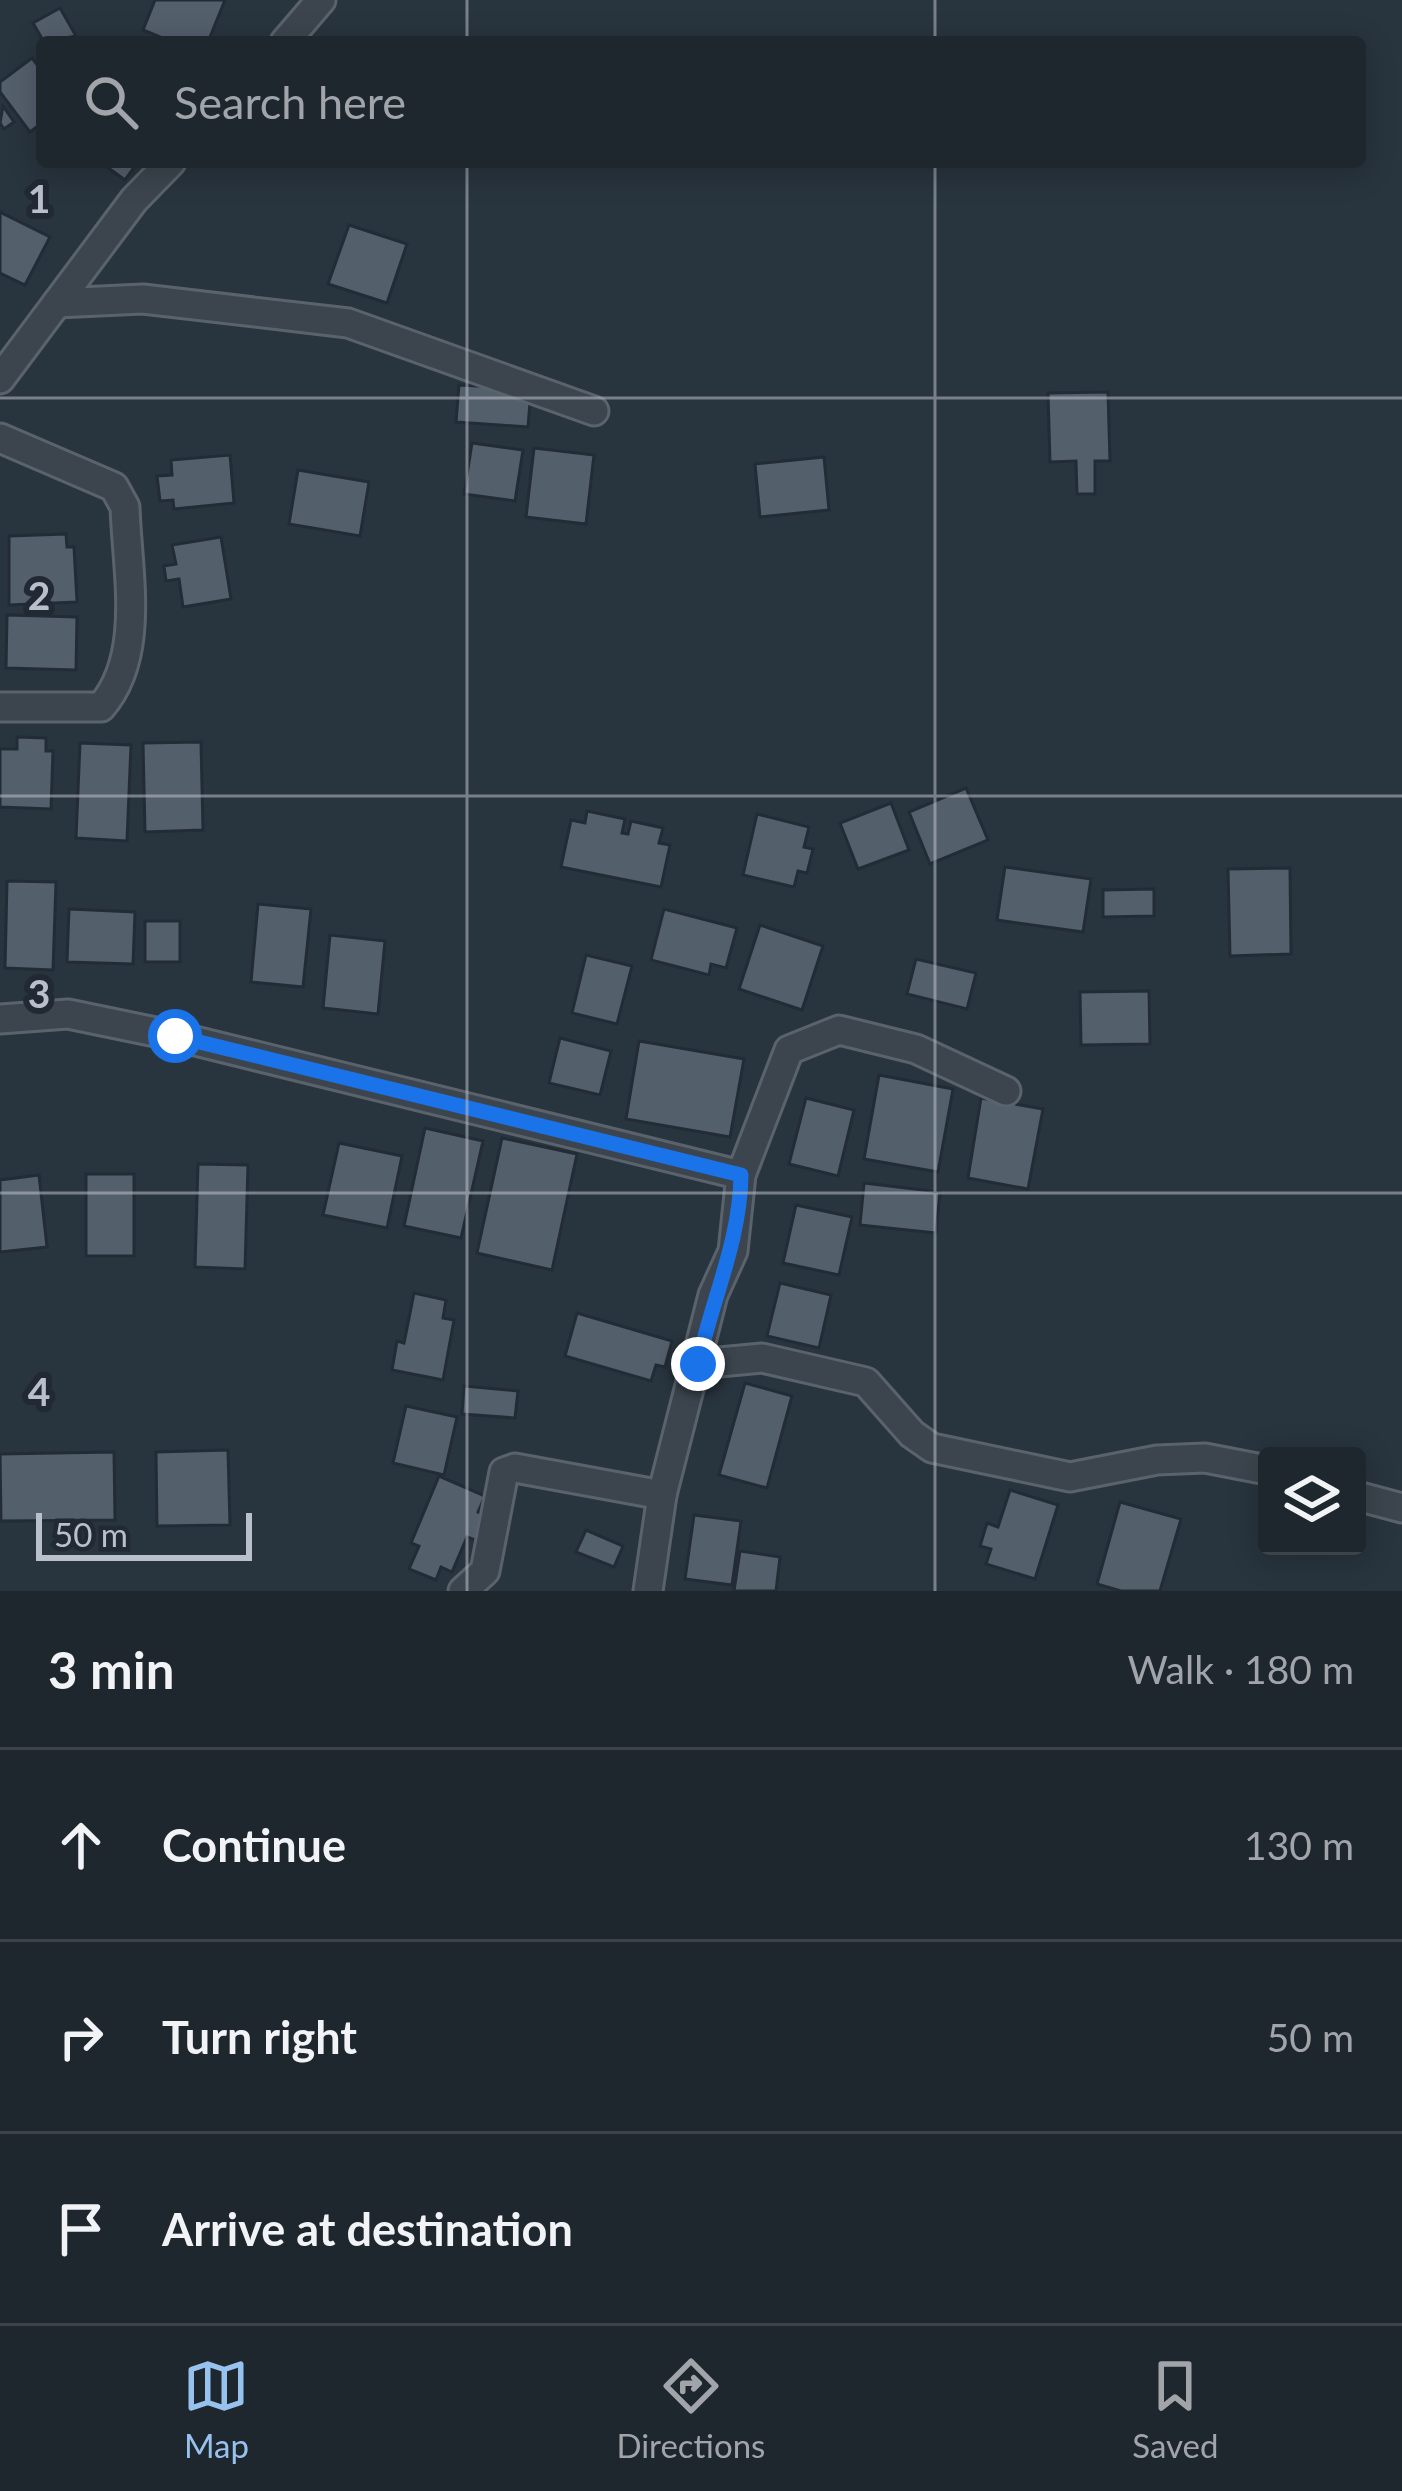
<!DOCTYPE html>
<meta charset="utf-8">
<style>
body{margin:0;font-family:Lato,sans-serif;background:#262f36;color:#f1f3f6}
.controls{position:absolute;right:36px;bottom:36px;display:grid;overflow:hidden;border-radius:12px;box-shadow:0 6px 30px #0003}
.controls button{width:108px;height:108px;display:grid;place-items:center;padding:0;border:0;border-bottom:3px solid #3c444a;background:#1e272e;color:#f1f3f6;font:60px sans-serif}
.scale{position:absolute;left:36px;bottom:30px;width:216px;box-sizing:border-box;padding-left:12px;border:6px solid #b9c0c9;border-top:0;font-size:33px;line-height:42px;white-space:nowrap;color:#b9c0c9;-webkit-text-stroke:9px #212a34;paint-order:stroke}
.stop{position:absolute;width:36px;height:36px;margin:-27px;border:9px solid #1a73e8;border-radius:50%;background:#fff}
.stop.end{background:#1a73e8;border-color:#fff;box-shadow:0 3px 12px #0008}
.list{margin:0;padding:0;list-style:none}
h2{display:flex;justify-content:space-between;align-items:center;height:156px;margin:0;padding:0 48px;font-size:51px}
h2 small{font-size:39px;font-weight:400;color:#a1a5aa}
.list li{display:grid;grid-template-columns:78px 1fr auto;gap:36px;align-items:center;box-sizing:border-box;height:192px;padding:0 48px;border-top:3px solid #3c444a}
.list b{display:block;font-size:45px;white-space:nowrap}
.list em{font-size:39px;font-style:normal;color:#a1a5aa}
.icon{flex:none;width:66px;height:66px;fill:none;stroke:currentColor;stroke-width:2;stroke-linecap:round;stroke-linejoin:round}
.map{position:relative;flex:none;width:1402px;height:1591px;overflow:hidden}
.search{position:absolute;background:#1e272e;box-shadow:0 6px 30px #0003;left:36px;right:36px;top:36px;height:132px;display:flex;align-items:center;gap:30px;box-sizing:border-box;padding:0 42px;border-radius:12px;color:#a1a5aa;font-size:45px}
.sheet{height:732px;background:#1e272e}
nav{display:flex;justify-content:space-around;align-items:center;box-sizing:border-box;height:168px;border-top:3px solid #3c444a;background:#1e272e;font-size:33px;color:#a1a5aa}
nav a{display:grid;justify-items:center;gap:6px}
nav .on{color:#98c2ee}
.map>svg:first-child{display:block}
</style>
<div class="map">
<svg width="1402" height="1591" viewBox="0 0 1402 1591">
<rect width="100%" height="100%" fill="#28343e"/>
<g fill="#545f6c" stroke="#232c36" stroke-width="3">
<path d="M155,0H225L208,42H172L143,30Z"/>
<path d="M60,8L76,36L44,42L33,23Z"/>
<path d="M32,58L42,71V123L30,132L0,92V82Z"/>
<path d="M3,106L14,122L4,129L0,123Z"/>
<path d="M100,162H138L125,180Z"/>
<path d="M0,212L50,237L25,285L0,273Z"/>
<path d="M349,225L407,244L387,303L328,284Z"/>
<path d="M459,385L531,389L528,427L456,422Z"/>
<path d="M1108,392L1110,461H1095V494H1077L1076,461L1050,462L1048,393Z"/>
<path d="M472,443L523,450L515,501L464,494Z"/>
<path d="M534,448L594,455L586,524L526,517Z"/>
<path d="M230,455L234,503L174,509L173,500L160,501L157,476L172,475L171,460Z"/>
<path d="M824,457L829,510L760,517L755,464Z"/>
<path d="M298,470L369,482L360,536L289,524Z"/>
<path d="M66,534L67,547H74L77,602L9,605V536Z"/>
<path d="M221,537L231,599L183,607L179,579L166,581L164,566L176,564L172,545Z"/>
<path d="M7,615L77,617L76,670L6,668Z"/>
<path d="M17,737L46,738V751H53L51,809L0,807V749H17Z"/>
<path d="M201,742L203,830L145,832L143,743Z"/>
<path d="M80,743L131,745L127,841L76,838Z"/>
<path d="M966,788L988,840L930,864L909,812Z"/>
<path d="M891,803L909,850L858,869L840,823Z"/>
<path d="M587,811L625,819L622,833L628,834L631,821L663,828L659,843L670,845L661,887L561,867L571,820L585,823Z"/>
<path d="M757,814L809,827L804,847L813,849L807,873L798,871L794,887L743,875Z"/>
<path d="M1005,867L1091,879L1083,932L997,920Z"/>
<path d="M1290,868L1291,954L1230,956L1228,869Z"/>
<path d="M7,881L56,882L53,970L5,968Z"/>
<path d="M1154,889V916L1103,917V890Z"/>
<path d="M258,904L311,909L303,987L251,982Z"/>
<path d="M69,909L135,912L133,964L67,962Z"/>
<path d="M664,909L737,928L726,968L711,964L709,975L651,960Z"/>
<rect x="145" y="921" width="35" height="41"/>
<path d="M760,925L823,946L802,1010L739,989Z"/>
<path d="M330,935L385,941L378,1014L323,1008Z"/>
<path d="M586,955L632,966L617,1024L572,1013Z"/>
<path d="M916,959L976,973L967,1009L907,994Z"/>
<path d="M1149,991L1150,1044L1081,1045L1080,992Z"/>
<path d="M560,1038L611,1051L600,1095L549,1083Z"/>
<path d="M639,1041L744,1059L730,1137L626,1119Z"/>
<path d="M879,1075L953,1089L938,1172L864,1159Z"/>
<path d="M806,1098L854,1110L838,1176L789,1164Z"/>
<path d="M981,1098L1043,1109L1028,1189L968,1178Z"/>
<path d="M425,1128L483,1141L461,1238L404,1226Z"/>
<path d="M502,1138L577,1154L552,1270L477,1253Z"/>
<path d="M339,1143L402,1156L387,1228L323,1215Z"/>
<path d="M198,1164L248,1165L245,1269L195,1267Z"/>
<rect x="86" y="1174" width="48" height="82"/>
<path d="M39,1175L47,1247L0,1252V1180Z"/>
<path d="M864,1183L940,1192L936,1233L860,1225Z"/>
<path d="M796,1205L852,1217L839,1275L783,1263Z"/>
<path d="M780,1283L831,1295L819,1348L767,1336Z"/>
<path d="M414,1293L446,1300L443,1318L454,1320L443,1380L392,1370L397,1341L404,1343Z"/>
<path d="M577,1313L672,1341L665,1367L656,1365L651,1381L565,1356Z"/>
<path d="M745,1383L792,1396L767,1488L719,1475Z"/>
<path d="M464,1386L518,1391L515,1418L462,1414Z"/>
<path d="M406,1406L457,1417L444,1475L393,1463Z"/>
<path d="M228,1450L230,1525L157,1526L156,1452Z"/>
<path d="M114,1452L115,1520L1,1521L0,1454Z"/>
<path d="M439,1476L485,1496L478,1512L491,1518L480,1542L467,1537L452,1572L441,1567L436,1580L409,1569L419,1546L411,1543Z"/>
<path d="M1010,1490L1058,1505L1035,1579L986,1564L991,1549L980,1546L987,1523L998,1527Z"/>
<path d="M1120,1502L1181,1519L1160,1591H1121L1097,1584Z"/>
<path d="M694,1515L741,1521L732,1585L685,1579Z"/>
<path d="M586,1530L623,1546L614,1567L576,1552Z"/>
<path d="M740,1551L780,1557L776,1591H734Z"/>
</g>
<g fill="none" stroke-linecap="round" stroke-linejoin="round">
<defs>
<g id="street">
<path d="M285,42L321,0"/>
<path d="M57,303L143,299L348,323L594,411"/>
<path d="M0,379L134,200L171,162"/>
<path d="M0,438L114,487L125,507C127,571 146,656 101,707H0"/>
<path d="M0,1019L68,1014L175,1036L741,1175"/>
<path d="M698,1364L762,1358L866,1382L912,1434L932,1448L1070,1477L1157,1460L1205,1458L1267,1470"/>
<path d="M1357,1496L1402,1508"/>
<path d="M463,1591L485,1571L504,1472L515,1468L662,1495"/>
<path d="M648,1591L662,1495L713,1295L733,1251L741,1175L789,1050L839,1030L916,1049L1006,1091"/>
</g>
</defs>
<use href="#street" stroke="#5a636c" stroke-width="33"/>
<use href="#street" stroke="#3c454e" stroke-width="27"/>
</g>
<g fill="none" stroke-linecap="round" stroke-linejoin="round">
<path stroke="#1a73e8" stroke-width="15" d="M175,1036L741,1175C740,1242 712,1299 698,1364"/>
</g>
<path fill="none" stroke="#b9c0c9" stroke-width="3" stroke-opacity="0.55" d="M467,0V42M935,0V42M467,162V1591M935,162V1591M0,398H1402M0,796H1402M0,1193H1402"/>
<g font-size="39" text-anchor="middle" font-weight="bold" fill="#b9c0c9" stroke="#212a34" stroke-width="12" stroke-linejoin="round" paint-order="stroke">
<text x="39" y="213">1</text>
<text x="39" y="610">2</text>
<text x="39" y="1008">3</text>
<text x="39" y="1406">4</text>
</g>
</svg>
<div class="controls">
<button><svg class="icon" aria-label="layers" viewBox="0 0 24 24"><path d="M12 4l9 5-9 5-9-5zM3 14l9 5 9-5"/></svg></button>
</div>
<div class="scale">50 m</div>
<div class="stop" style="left:175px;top:1036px"></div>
<div class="stop end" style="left:698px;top:1364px"></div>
<div class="search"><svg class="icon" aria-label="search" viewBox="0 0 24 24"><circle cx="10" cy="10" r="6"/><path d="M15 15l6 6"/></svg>Search here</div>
</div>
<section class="sheet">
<h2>3 min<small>Walk · 180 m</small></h2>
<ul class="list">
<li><svg class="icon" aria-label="ahead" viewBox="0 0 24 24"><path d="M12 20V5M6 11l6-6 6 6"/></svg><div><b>Continue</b></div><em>130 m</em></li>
<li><svg class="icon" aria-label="right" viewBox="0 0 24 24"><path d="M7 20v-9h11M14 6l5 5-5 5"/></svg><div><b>Turn right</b></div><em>50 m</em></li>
<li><svg class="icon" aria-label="arrive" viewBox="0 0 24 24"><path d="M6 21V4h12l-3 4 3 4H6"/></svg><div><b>Arrive at destination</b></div></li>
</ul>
</section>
<nav>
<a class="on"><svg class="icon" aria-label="map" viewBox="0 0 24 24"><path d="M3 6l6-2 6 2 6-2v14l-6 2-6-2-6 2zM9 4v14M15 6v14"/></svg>Map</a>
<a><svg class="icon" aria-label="directions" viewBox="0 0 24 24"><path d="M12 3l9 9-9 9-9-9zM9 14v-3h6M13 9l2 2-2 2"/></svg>Directions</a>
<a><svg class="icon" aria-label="saved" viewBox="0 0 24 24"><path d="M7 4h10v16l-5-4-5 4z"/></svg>Saved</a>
</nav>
